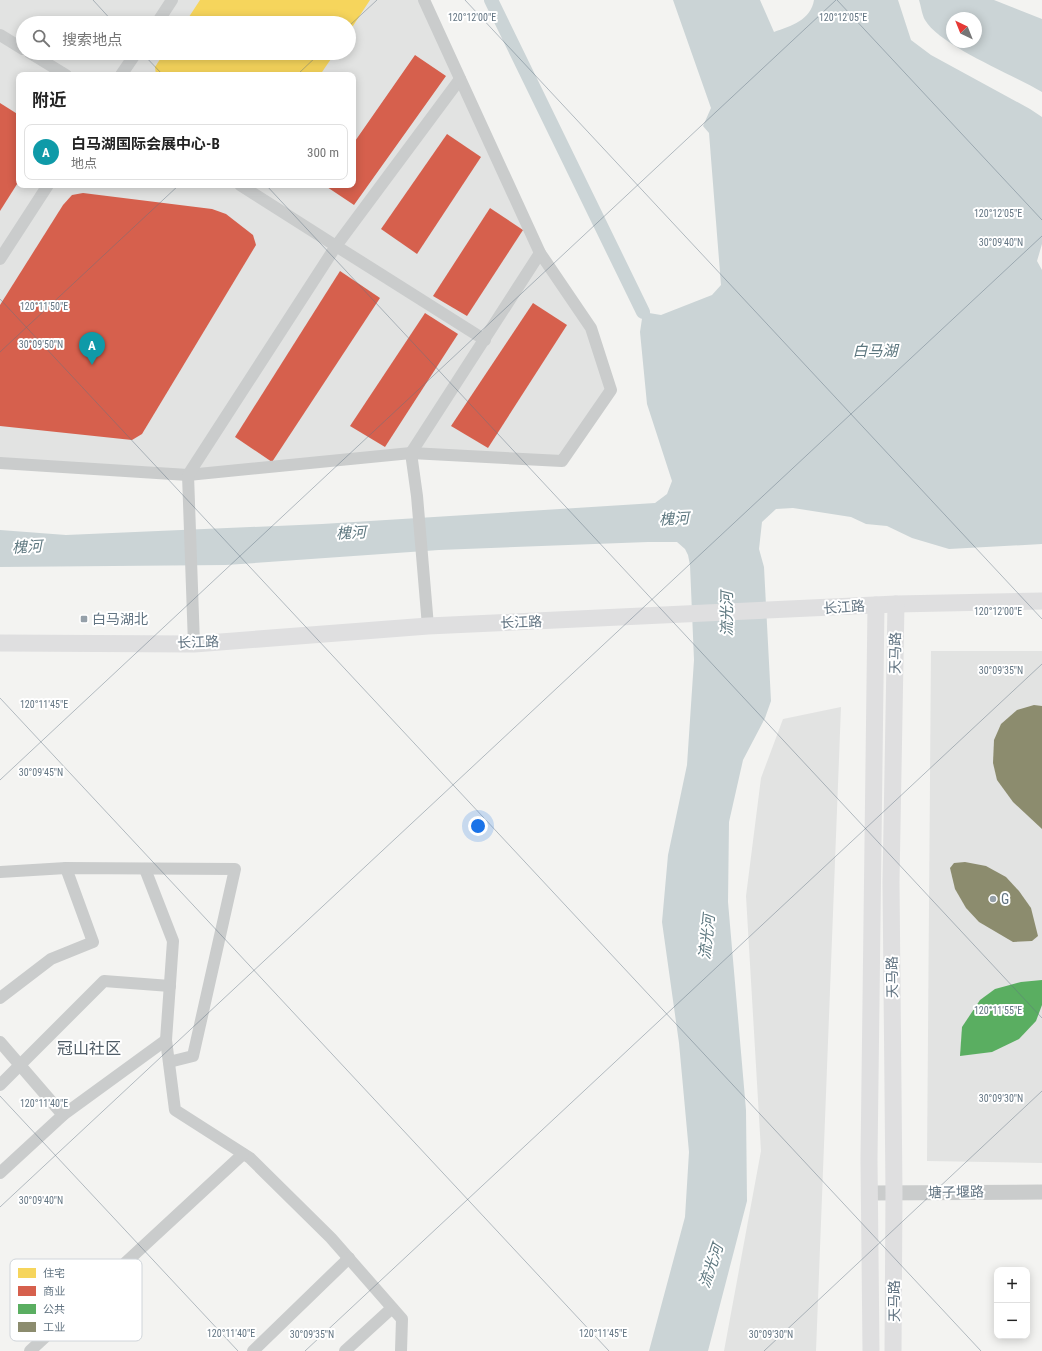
<!DOCTYPE html>
<html lang="zh">
<meta charset="utf-8">
<style>
body{margin:0;font-family:"Roboto Condensed","Noto Sans SC",sans-serif;background:#f6f6f6;color:#222}
.controls{position:absolute;right:12px;bottom:12px;display:grid;overflow:hidden;border-radius:8px;box-shadow:0 2px 10px #0003}
.controls button{width:36px;height:36px;display:grid;place-items:center;padding:0;border:0;border-bottom:1px solid #e0e0e0;background:#fff;color:#222;font:20px sans-serif}
.compass{position:absolute;left:946px;top:12px;width:36px;height:36px;border-radius:50%;background:#fff;box-shadow:0 2px 10px #0003;rotate:317deg}
.you{position:absolute;left:478px;top:826px;width:14px;height:14px;margin:-10px;border:3px solid #fff;border-radius:50%;background:#1a73e8;box-shadow:0 0 0 6px #1a73e833}
.badge{display:grid;place-items:center;width:26px;height:26px;border-radius:50%;background:#565b5f;color:#fff;font-size:13px;font-weight:700}
.pin{position:absolute;translate:-50% -33px;filter:drop-shadow(0 1px 2px #0008)}
.pin::after{content:'';position:absolute;top:21px;width:14px;height:12px;background:inherit;clip-path:polygon(0 0,100% 0,50% 100%)}
.list{margin:0;padding:0;list-style:none}
h2{display:flex;justify-content:space-between;align-items:center;height:52px;margin:0;padding:0 16px;font-size:17px}
h2 small{font-size:13px;font-weight:400;color:#767676}
.list li{display:grid;grid-template-columns:26px 1fr auto;gap:12px;align-items:center;box-sizing:border-box;height:56px;margin:0 8px 8px;padding:0 8px;border:1px solid #e0e0e0;border-radius:8px}
.list b{display:block;font-size:15px;white-space:nowrap}
.list p{margin:0;font-size:13px;white-space:nowrap;color:#767676}
.list em{font-size:13px;font-style:normal;color:#767676}
.icon{flex:none;width:22px;height:22px;fill:none;stroke:currentColor;stroke-width:2;stroke-linecap:round;stroke-linejoin:round}
.map{position:relative;flex:none;width:1042px;height:1351px;overflow:hidden}
.search{position:absolute;background:#fff;box-shadow:0 2px 10px #0003;left:16px;top:16px;width:340px;height:44px;display:flex;align-items:center;gap:10px;box-sizing:border-box;padding:0 14px;border-radius:22px;color:#767676;font-size:15px}
.panel{position:absolute;background:#fff;box-shadow:0 2px 10px #0003;left:16px;top:72px;width:340px;height:116px;border-radius:8px}
.map>svg:first-child{display:block}
</style>
<div class="map">
<svg width="1042" height="1351" viewBox="0 0 1042 1351">
<rect width="100%" height="100%" fill="#f3f3f1"/>
<g fill="#e2e3e2" fill-rule="evenodd">
<path d="M0,0H424L540,253L591,328L611,390L562,461L411,453L188,475L0,463ZM23,23H349V53H23ZM19,75H353V185H19Z"/>
<path d="M931,651H1042V1163L927,1161Z"/>
<path d="M841,707L816,1351H724L761,1151L746,896L761,778L783,719Z"/>
</g>
<g fill="#cbd4d6" fill-rule="evenodd">
<path d="M673,0H760L774,32C791,26 811,20 814,0H898L911,40L931,55L1030,109L1042,117V244L1037,261L1042,270V544L949,549L912,538L887,526L866,524L851,517L793,508L776,509L762,522L759,549L764,567L771,701L765,718L743,760L729,822L728,902L746,1110L747,1201L708,1351H649L685,1217L689,1152L679,1043L662,922L668,855L687,765L694,660L690,565L688,555L685,549L677,542H648L439,550L226,565L0,567V530L66,535L322,524L655,503L667,494L672,481L647,404L640,332L643,312L661,315L712,295L721,285L709,133L703,126L711,108Z"/>
<path d="M919,0H994L1042,19V92C1014,75 940,46 925,20C922,15 921,6 919,0ZM952,18H976V42H952Z"/>
</g>
<g fill="#f6d55c">
<path d="M200,0H370L349,32V23H185Z"/>
<path d="M164,53H335L320,75H156L155,67Z"/>
</g>
<g fill="#d6604d">
<path d="M415,55L446,76L354,205L324,185H353V144Z"/>
<path d="M0,103L19,115V181L0,211Z"/>
<path d="M447,134L481,157L417,254L381,229Z"/>
<path d="M83,193L212,209L226,214L253,235L256,245L142,434L132,440L0,426V305L63,205L72,195Z"/>
<path d="M490,208L523,230L467,316L433,296Z"/>
<path d="M340,271L380,298L272,462L235,437Z"/>
<path d="M533,303L567,325L488,448L451,426Z"/>
<path d="M425,313L458,334L385,447L350,426Z"/>
</g>
<path fill="#5aae61" d="M1042,980V1005L1036,1021L1019,1039L992,1052L960,1056L962,1027L980,1000L995,989L1021,982Z"/>
<g fill="#8c8c6e">
<path d="M1034,705L1042,706V829L1013,802L997,780L993,763L994,740L1001,724L1017,710Z"/>
<path d="M965,862L986,866L1006,877L1019,891L1031,908L1038,936L1032,941L1013,942L979,922L966,908L955,889L950,868L954,863Z"/>
</g>
<g fill="none" stroke-linecap="round" stroke-linejoin="round">
<path stroke="#cbd4d6" stroke-width="14" d="M491,0L643,312"/>
<g stroke="#cacccc" stroke-width="12">
<path d="M157,23L172,0"/>
<path d="M0,35L23,49"/>
<path d="M30,53L66,75"/>
<path d="M121,75L136,53"/>
<path d="M460,79L336,246L485,340"/>
<path d="M0,259L48,185"/>
<path d="M0,463L188,475L411,453L562,461L611,390L591,328L540,253L424,0"/>
<path d="M428,626L417,496L411,453L540,253"/>
<path d="M194,644L188,475L336,246L240,185"/>
<path d="M145,869L173,941L166,1040L175,1110L250,1158L331,1238L402,1319L401,1351"/>
<path d="M0,872L66,868L235,869L193,1056L169,1062"/>
<path d="M0,998L51,959L93,942L66,868"/>
<path d="M0,1042L63,1115"/>
<path d="M0,1085L104,981L170,986"/>
<path d="M0,1173L63,1115L166,1040"/>
<path d="M30,1351L243,1154"/>
<path d="M253,1351L349,1258"/>
<path d="M345,1351L392,1308"/>
</g>
<path stroke="#cacccc" stroke-width="15" d="M869,1193L1042,1192"/>
<g stroke="#dfdfe0" stroke-width="17">
<path d="M0,643L194,644L428,626L896,604L1042,601"/>
<path d="M871,1351L869,1159L876,605"/>
<path d="M893,1351L894,1193L891,882L896,604"/>
</g>
</g>
<path fill="none" stroke="#627482" stroke-width="1" stroke-opacity="0.45" d="M93,0L114,23M465,0L1042,619M837,0L1042,220M349,26L377,0M142,53L163,75M297,75L320,53M266,185L1042,1018M0,299L981,1351M0,352L179,185M0,698L609,1351M0,780L836,0M0,1096L238,1351M0,1207L1042,236M305,1351L1042,664M764,1351L1042,1091"/>
<g fill="#95a0a9" stroke="#fff" stroke-width="1.5">
<rect x="80" y="615" width="8" height="8" rx="2"/>
<circle cx="993" cy="899" r="4"/>
</g>
<g text-anchor="middle" dominant-baseline="central" stroke-width="4" stroke-linejoin="round" paint-order="stroke">
<g font-size="14" fill="#627482" stroke="#fff">
<text transform="translate(844 607) rotate(-4)">长江路</text>
<text transform="translate(521 622) rotate(-2)">长江路</text>
<text transform="translate(198 642) rotate(-2)">长江路</text>
<text transform="translate(895 653) rotate(-89)">天马路</text>
<text transform="translate(892 977) rotate(-91)">天马路</text>
<text transform="translate(956 1192) rotate(-1)">塘子堰路</text>
<text transform="translate(894 1301) rotate(-90)">天马路</text>
</g>
<g font-size="14" fill="#627482" stroke="#fff" text-anchor="start">
<text x="92" y="619">白马湖北</text>
<text x="1001" y="899">G</text>
</g>
<g font-size="15" font-style="italic" fill="#5d777f" stroke="#fff">
<text x="875" y="351">白马湖</text>
<text transform="translate(674 519) rotate(-3)">槐河</text>
<text transform="translate(351 533) rotate(-3)">槐河</text>
<text transform="translate(27 547) rotate(-3)">槐河</text>
<text transform="translate(727 614) rotate(-90)">流光河</text>
<text transform="translate(707 937) rotate(-84)">流光河</text>
<text transform="translate(711 1266) rotate(-71)">流光河</text>
</g>
<g font-size="16" fill="#505d67" stroke="#fff">
<text x="89" y="1048">冠山社区</text>
</g>
</g>
<rect x="10" y="1259" width="132" height="82" rx="6" fill="#fff" stroke="#d0d5da" stroke-width="1"/>
<rect x="18" y="1268" width="18" height="10" fill="#f6d55c"/>
<rect x="18" y="1286" width="18" height="10" fill="#d6604d"/>
<rect x="18" y="1304" width="18" height="10" fill="#5aae61"/>
<rect x="18" y="1322" width="18" height="10" fill="#8c8c6e"/>
<g font-size="11" fill="#627482">
<text x="43" y="1277">住宅</text>
<text x="43" y="1295">商业</text>
<text x="43" y="1313">公共</text>
<text x="43" y="1331">工业</text>
</g>
<g font-size="10" text-anchor="middle" fill="#627482" stroke="#fff" stroke-width="4" stroke-linejoin="round" paint-order="stroke">
<text x="472" y="21">120°12'00"E</text>
<text x="843" y="21">120°12'05"E</text>
<text x="998" y="217">120°12'05"E</text>
<text x="1001" y="246">30°09'40"N</text>
<text x="44" y="310">120°11'50"E</text>
<text x="41" y="348">30°09'50"N</text>
<text x="998" y="615">120°12'00"E</text>
<text x="1001" y="674">30°09'35"N</text>
<text x="44" y="708">120°11'45"E</text>
<text x="41" y="776">30°09'45"N</text>
<text x="998" y="1014">120°11'55"E</text>
<text x="1001" y="1102">30°09'30"N</text>
<text x="44" y="1107">120°11'40"E</text>
<text x="41" y="1204">30°09'40"N</text>
<text x="231" y="1337">120°11'40"E</text>
<text x="603" y="1337">120°11'45"E</text>
<text x="312" y="1338">30°09'35"N</text>
<text x="771" y="1338">30°09'30"N</text>
</g>
</svg>
<div class="controls">
<button>+</button>
<button>−</button>
</div>
<svg class="compass" viewBox="-18 -18 36 36"><path d="M0-13l5 13h-10z" fill="#e53935"/><path d="M0 13l5-13h-10z" fill="#767676"/></svg>
<div class="you"></div>
<div class="pin badge" style="left:92px;top:365px;background:#0f9aa8">A</div>
<div class="search"><svg class="icon" aria-label="search" viewBox="0 0 24 24"><circle cx="10" cy="10" r="6"/><path d="M15 15l6 6"/></svg>搜索地点</div>
<section class="panel">
<h2>附近<small></small></h2>
<ul class="list">
<li><span class="badge" style="background:#0f9aa8">A</span><div><b>白马湖国际会展中心-B</b><p>地点</p></div><em>300 m</em></li>
</ul>
</section>
</div>
